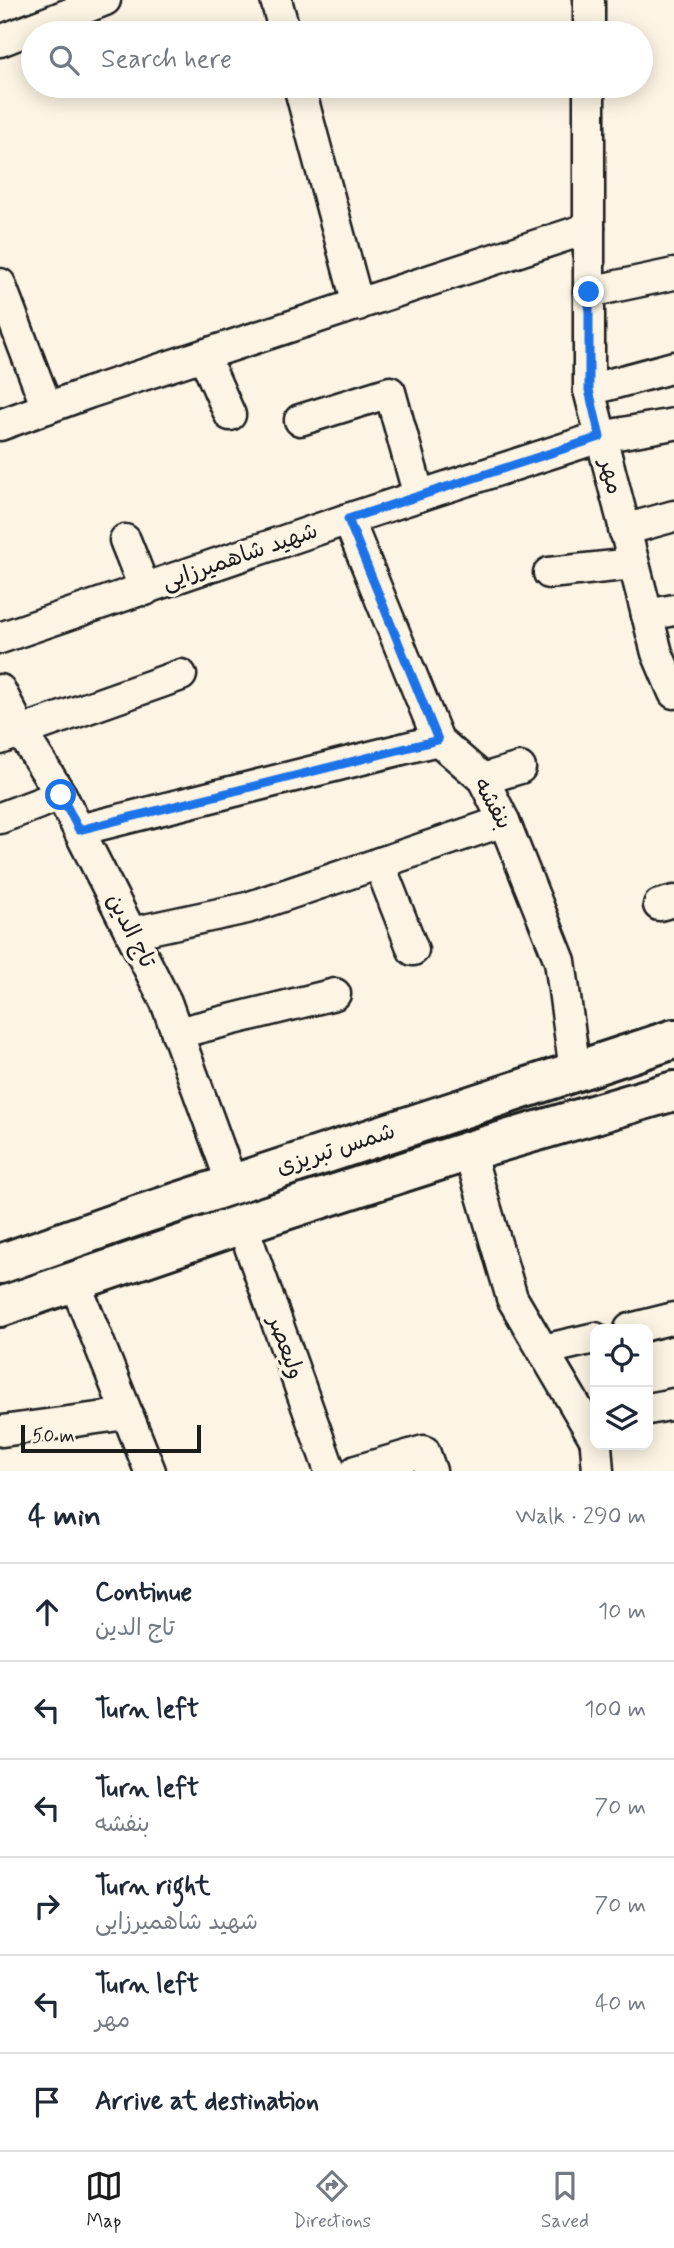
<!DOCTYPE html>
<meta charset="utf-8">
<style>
body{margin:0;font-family:Mynerve,"Playpen Sans Arabic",sans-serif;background:#f2f2f3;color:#1f2937}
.controls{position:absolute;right:21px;bottom:21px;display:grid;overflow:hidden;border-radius:14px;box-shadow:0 4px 18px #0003}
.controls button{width:63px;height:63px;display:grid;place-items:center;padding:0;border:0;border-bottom:2px solid #e0e1e3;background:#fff;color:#1f2937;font:35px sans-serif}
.scale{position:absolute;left:21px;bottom:18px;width:180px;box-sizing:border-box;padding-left:7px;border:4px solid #1c1c1c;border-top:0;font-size:19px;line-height:24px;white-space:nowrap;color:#1c1c1c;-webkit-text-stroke:5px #fcf5e5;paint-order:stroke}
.stop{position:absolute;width:21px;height:21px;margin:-16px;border:5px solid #1a73e8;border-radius:50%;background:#fff}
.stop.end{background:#1a73e8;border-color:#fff;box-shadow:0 2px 7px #0008}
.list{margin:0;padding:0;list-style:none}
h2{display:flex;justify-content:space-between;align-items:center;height:91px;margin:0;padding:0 28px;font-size:30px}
h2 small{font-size:23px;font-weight:400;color:#747a83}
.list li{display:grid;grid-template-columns:46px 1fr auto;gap:21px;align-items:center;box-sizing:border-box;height:98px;padding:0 28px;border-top:2px solid #e0e1e3}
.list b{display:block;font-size:26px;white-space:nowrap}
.list p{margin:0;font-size:23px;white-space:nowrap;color:#747a83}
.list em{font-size:23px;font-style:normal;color:#747a83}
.icon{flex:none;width:38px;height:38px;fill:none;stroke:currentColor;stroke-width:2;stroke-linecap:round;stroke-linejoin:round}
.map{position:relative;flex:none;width:674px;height:1471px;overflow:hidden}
.search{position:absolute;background:#fff;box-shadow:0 4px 18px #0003;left:21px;right:21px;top:21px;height:77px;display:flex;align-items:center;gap:18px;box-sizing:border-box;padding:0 24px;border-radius:38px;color:#747a83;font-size:26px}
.sheet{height:679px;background:#fff}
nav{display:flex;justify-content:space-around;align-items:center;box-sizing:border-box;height:98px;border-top:2px solid #e0e1e3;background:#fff;font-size:19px;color:#747a83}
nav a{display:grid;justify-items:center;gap:4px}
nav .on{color:#1c1c1c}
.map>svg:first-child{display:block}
</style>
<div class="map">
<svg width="674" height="1471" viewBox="0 0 674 1471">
<rect width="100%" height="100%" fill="#fcf5e5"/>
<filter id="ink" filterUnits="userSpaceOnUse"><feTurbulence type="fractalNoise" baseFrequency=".0143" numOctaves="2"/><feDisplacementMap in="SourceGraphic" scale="14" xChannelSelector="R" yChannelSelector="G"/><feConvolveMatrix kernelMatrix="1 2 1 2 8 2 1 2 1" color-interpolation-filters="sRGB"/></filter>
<g filter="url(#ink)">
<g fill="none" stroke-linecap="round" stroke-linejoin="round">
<defs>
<g id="minor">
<path d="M276,0L285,33"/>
<path d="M589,33V0"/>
<path d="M0,41L105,0"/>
<path d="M299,86L358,305"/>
<path d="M589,86V390L657,653L674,693"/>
<path d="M0,284L47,408"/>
<path d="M589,292L674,274"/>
<path d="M204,356L230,415"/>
<path d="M589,390L674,367"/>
<path d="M300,420L390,392L419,496"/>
<path d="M0,425L88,393L589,228"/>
<path d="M348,519L438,740L483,779L504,821L560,961L575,1071"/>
<path d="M624,530L674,516"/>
<path d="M125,540L145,590"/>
<path d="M549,573L633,564"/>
<path d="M647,615L674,610"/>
<path d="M0,638L348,519L600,437L674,424"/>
<path d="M0,690L21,731L61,795L166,1002L232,1184"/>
<path d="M0,739L181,675"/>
<path d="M483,779L520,768"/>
<path d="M0,818L61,795"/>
<path d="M79,830L438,740"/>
<path d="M379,863L413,950"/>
<path d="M659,905L674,901"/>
<path d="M131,933L247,908L504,821"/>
<path d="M177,1033L335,994"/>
<path d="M469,1151L512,1298L595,1439"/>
<path d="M242,1224L330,1471"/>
<path d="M75,1283L150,1471"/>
<path d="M630,1329L674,1318"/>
<path d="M543,1350L595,1338"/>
<path d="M648,1409L674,1404"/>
<path d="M2,1431L127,1414"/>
<path d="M596,1445L598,1471"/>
<path d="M356,1471L424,1451L431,1471"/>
</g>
<g id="major">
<path d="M0,1264L139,1215L674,1039"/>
<path d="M0,1307L242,1224L469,1151L674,1091"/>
</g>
</defs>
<use href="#minor" stroke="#1c1c1c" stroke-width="35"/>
<use href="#major" stroke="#1c1c1c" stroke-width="44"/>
<use href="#minor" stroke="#fcf5e5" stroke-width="30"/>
<use href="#major" stroke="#fcf5e5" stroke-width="38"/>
</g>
</g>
<g fill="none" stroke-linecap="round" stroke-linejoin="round" filter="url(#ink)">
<path stroke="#1a73e8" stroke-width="9" d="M61,795L79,830L438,740L348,519L600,437L589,390V292"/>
</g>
<g text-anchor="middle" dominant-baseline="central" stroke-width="7" stroke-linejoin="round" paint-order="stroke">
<g font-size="23" fill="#1c1c1c" stroke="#fcf5e5">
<text transform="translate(610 477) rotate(76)">مهر</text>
<text transform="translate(240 557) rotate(-19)">شهید شاهمیرزایی</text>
<text transform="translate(492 804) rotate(61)">بنفشه</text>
<text transform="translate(130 931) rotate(63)">تاج الدین</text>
<text transform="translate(336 1150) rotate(-18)">شمس تبریزی</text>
<text transform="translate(285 1348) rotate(70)">ولیعصر</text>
</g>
</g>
</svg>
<div class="controls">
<button><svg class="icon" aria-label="locate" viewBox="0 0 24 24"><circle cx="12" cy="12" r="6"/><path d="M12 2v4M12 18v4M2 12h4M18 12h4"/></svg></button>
<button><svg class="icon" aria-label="layers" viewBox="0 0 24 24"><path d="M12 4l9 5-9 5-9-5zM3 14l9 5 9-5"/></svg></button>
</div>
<div class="scale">50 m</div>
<div class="stop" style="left:61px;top:795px"></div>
<div class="stop end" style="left:589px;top:292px"></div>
<div class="search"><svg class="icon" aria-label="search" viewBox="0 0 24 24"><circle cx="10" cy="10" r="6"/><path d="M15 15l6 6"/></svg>Search here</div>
</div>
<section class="sheet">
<h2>4 min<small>Walk · 290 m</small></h2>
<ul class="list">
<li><svg class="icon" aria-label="ahead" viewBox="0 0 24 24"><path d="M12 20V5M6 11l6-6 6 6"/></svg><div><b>Continue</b><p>تاج الدین</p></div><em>10 m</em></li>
<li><svg class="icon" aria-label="left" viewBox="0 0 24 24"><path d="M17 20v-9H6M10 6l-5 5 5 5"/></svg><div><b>Turn left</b></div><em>100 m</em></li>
<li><svg class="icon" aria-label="left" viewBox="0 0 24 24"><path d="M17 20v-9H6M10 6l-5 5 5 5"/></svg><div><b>Turn left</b><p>بنفشه</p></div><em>70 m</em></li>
<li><svg class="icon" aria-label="right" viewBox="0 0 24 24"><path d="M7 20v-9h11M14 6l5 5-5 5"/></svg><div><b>Turn right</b><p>شهید شاهمیرزایی</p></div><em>70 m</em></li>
<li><svg class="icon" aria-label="left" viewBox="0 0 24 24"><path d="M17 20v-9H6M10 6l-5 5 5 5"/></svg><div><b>Turn left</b><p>مهر</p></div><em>40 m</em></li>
<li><svg class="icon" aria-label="arrive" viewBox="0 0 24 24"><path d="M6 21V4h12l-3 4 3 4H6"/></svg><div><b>Arrive at destination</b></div></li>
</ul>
</section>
<nav>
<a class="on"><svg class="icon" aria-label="map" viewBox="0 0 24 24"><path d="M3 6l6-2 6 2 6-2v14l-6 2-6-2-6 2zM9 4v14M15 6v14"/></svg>Map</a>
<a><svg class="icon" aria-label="directions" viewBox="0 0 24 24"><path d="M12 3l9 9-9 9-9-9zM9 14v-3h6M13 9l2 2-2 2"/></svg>Directions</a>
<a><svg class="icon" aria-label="saved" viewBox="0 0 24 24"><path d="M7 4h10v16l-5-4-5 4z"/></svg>Saved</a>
</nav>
